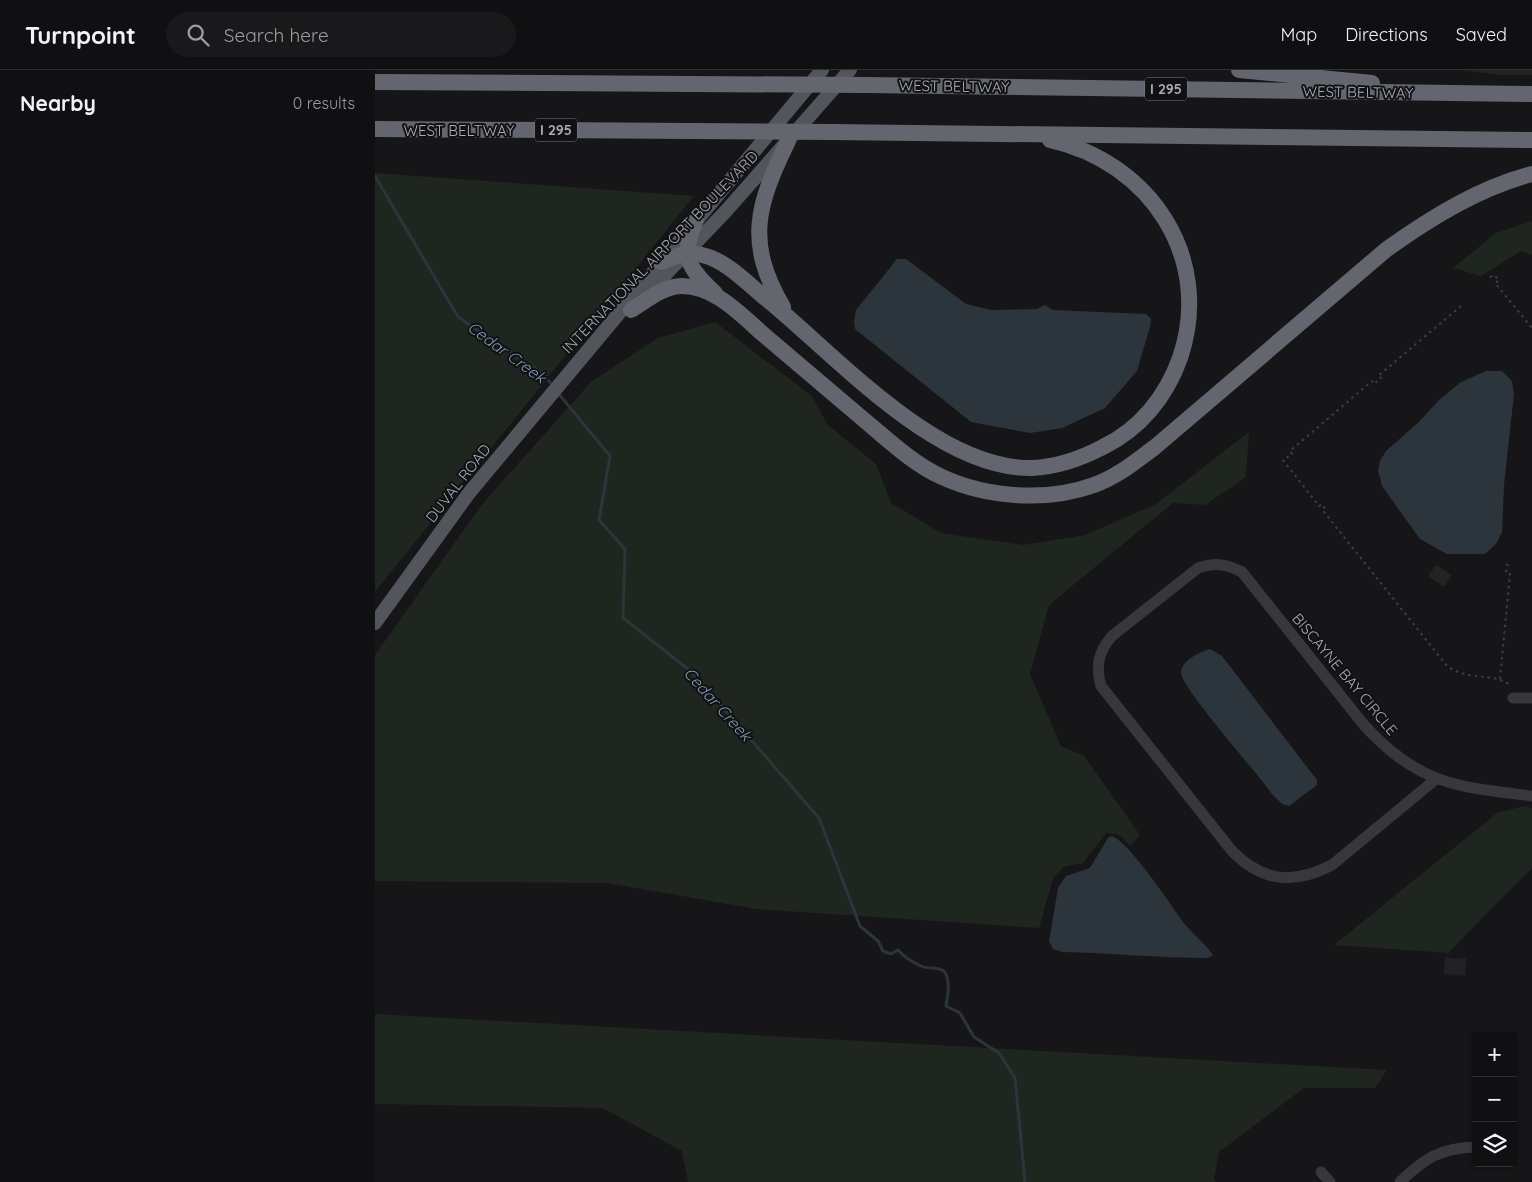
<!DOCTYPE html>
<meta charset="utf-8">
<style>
body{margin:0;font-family:Quicksand,sans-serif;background:#19191b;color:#f1f3f6}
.controls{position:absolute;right:15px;bottom:15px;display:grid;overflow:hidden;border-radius:5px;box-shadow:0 1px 4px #0004}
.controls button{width:45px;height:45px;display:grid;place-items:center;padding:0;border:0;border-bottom:1px solid #303032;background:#101012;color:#f1f3f6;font:25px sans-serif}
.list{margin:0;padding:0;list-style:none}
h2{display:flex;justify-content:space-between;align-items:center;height:65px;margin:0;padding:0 20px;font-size:21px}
h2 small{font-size:16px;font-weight:400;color:#9c9d9f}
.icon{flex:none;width:28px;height:28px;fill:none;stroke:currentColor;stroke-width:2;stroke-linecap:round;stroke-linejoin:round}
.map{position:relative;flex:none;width:1157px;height:1112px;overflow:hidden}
header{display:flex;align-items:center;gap:30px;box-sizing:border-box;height:70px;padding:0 25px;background:#101012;border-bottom:1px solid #303032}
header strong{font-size:24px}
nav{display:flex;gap:28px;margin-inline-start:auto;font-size:18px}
.search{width:350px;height:45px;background:#19191b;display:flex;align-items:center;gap:12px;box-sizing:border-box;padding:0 18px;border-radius:28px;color:#9c9d9f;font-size:19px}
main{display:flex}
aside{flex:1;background:#101012}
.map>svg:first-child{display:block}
</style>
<header>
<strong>Turnpoint</strong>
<div class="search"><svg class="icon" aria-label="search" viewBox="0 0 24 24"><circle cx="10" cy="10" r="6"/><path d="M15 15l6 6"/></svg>Search here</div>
<nav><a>Map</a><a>Directions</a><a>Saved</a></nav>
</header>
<main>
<aside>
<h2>Nearby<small>0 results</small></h2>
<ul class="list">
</ul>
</aside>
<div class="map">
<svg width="1157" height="1112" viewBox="0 0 1157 1112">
<rect width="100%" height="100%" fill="#161618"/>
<path fill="#222225" d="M1070,887L1080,889L1091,888L1090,906L1069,904Z"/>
<g fill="#1e261f">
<path d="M1085,0H1157V5H1125Z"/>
<path d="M0,103L319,126L0,522Z"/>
<path d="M1157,151V185L1146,181L1106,206L1078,198L1121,163Z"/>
<path d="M340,252L437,326L452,354L501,394L516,433L566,463L648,475L710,465L781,434L874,362L871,407L830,435L798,433L674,535L655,604L686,676L709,686L765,765L756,776L743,764L731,763L708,793L688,797L678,809L664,858L381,839L233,813L0,811V585L108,433L216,312L283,268Z"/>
<path d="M1061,495L1077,505L1069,517L1053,506Z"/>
<path d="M1149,736L1157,738V798L1073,883L959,875L1122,743Z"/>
<path d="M0,944L1012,1000L1000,1018H929L844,1082L839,1109L841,1112H313L307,1081L228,1038L0,1034Z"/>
</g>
<g fill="#2c353c">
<path d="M522,189H531L591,234L616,240L662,239L670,235L677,240L771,244L776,249L775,257L762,301L730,338L687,358L655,363L596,352L480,259L479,252L481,240Z"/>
<path d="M1111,301H1127L1137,311L1139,324L1129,415L1127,462L1121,474L1110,484H1072L1045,469L1007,416L1003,400L1005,391L1011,381L1044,352L1064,330L1086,312Z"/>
<path d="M835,579L847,586L942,710V715L914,736L907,734L896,723C883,703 805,617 806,602C807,590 825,582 835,579Z"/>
<path d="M737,766C755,773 796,835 809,853C817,864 829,872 838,885L833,888C784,888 736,883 687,882L678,879L674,871L683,818L691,806L715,798L733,768Z"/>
</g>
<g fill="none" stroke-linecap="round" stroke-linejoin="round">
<g stroke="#2c353c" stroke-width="3">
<path d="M0,106L83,247L168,304L178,316"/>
<path d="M183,323L235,386L224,450L250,479L248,548L318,603L444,748L485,856L503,871L508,881L516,884L523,880C530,888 537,892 546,896C556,901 571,892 573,912C574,920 572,929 571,936L585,943L599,967L624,983L640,1008L650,1112"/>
</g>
<g stroke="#3d3f44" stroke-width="2" stroke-dasharray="2.5 4" stroke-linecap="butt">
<path d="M1115,207L1119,205L1124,210L1120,213L1157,258"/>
<path d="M1086,236L1003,306L1006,308L999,314L997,311L915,381L917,384L908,390L944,436L947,434L951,440L949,442L1072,596C1093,611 1114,602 1134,614"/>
<path d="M1125,609L1135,504L1131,503L1132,495L1137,496"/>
</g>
<g stroke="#37383d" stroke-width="11">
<path d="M1138,628H1157"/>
<path d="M1061,709L957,795C918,815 888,812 857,781L726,616C720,595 724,581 737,566L823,498C840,492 851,494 867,502L989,655C1042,714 1082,717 1157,726"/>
<path d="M946,1102L955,1112"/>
<path d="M1025,1112C1050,1088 1065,1078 1101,1077"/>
</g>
<g stroke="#53555c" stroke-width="14">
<path d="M267,229L351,141L475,0"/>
<path d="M0,553L94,423L447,0"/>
</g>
<g stroke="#63666e" stroke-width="16">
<path d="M864,0L997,13"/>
<path d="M0,12L490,15L1157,24"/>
<path d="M0,59L457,62L1157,70"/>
<path d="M321,150C305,186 312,197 340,223"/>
<path d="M286,192C301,186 311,181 327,185C350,190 370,211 388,226C459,283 561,400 657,398C681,397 707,388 728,377C765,359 791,327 805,288C839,188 775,92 675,70"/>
<path d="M408,237C370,172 382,135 413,71"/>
<path d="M256,240C271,231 288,216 307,216C340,216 366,245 389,265C422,293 455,321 488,349C512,369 538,394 567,407C613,428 672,432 719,415C742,407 761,391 780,377L1012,179C1057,147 1104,118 1157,104"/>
</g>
</g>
<g text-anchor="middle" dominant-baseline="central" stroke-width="4" stroke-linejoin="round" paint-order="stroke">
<g fill="#111113" stroke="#7b7e86" stroke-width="1">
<rect x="770" y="7.5" width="42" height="23" rx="4"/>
<rect x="160" y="48.5" width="42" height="23" rx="4"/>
</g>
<g font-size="14" font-weight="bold" fill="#a8adb8">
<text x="791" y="19">I 295</text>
<text x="181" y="60">I 295</text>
</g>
<g font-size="15" fill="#a8adb8" stroke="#111113">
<text transform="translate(579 16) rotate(1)">WEST BELTWAY</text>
<text transform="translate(983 22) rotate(1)">WEST BELTWAY</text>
<text x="84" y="60">WEST BELTWAY</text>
<text transform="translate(285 182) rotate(-46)">INTERNATIONAL AIRPORT BOULEVARD</text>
<text transform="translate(83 413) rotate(-52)">DUVAL ROAD</text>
<text transform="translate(970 604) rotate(50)">BISCAYNE BAY CIRCLE</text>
</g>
<g font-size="16" font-style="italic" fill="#7f9bb3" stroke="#111113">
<text transform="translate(132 282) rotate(36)">Cedar Creek</text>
<text transform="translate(343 634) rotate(48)">Cedar Creek</text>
</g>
</g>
</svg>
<div class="controls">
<button>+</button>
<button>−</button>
<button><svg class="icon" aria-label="layers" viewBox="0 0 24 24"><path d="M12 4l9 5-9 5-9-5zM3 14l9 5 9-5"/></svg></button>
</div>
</div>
</main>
